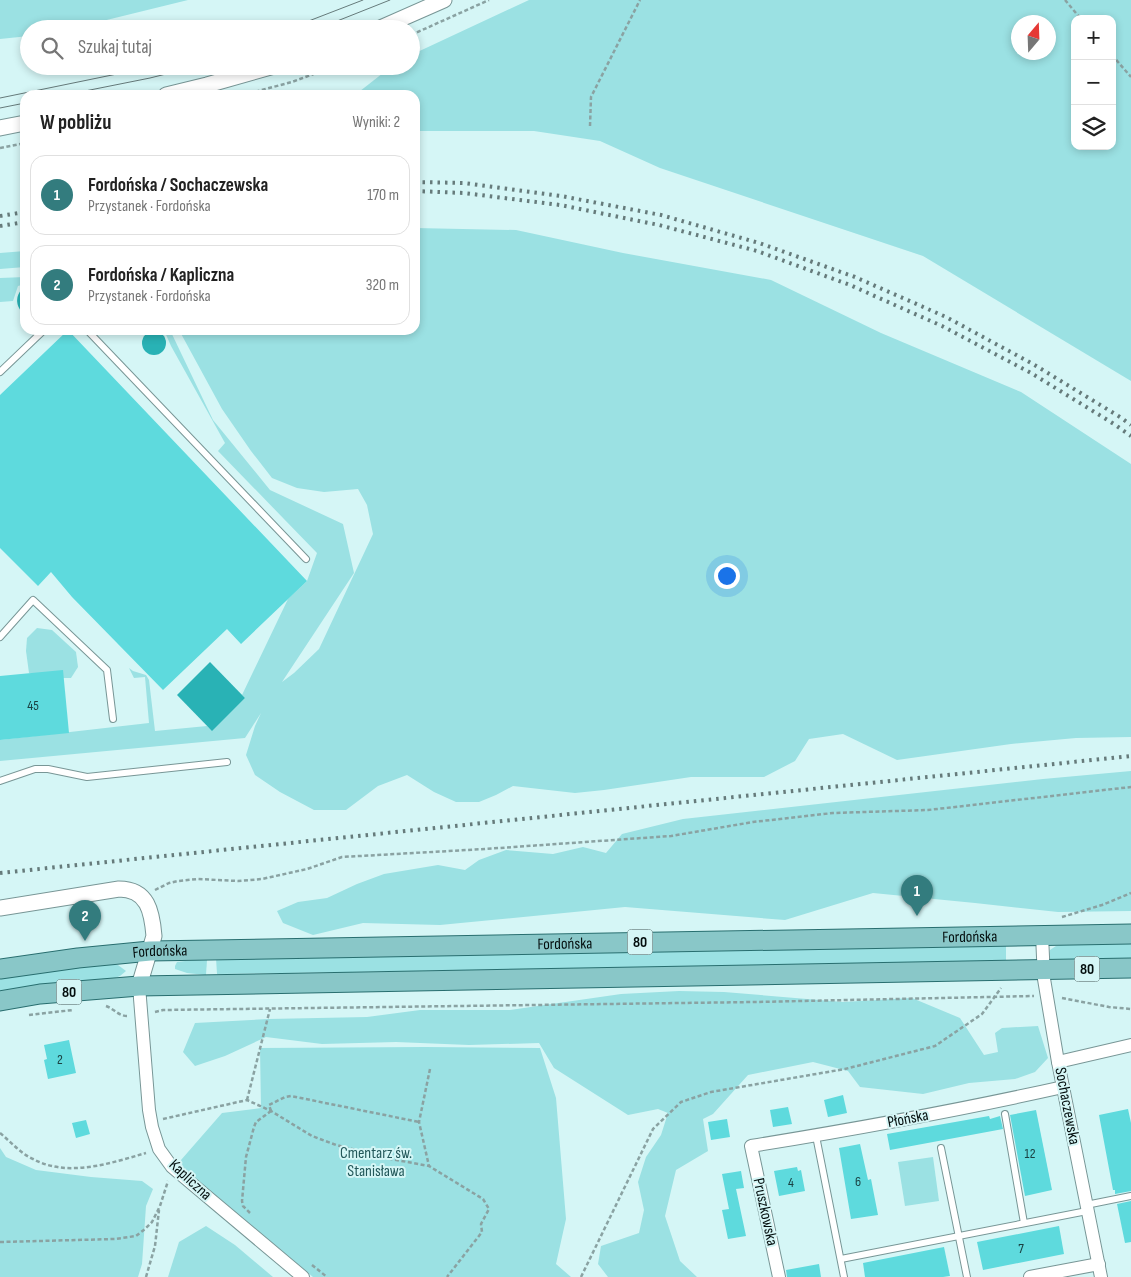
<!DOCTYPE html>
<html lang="pl">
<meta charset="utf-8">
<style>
body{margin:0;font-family:"Sofia Sans Condensed",sans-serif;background:#f6f6f6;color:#222}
.controls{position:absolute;right:15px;top:15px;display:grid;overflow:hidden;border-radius:10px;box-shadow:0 2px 8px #0003}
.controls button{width:45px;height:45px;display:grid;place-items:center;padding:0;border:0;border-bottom:1px solid #e0e0e0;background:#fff;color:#222;font:25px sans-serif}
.compass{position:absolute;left:1011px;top:15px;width:45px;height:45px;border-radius:50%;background:#fff;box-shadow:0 2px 8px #0003;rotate:19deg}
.you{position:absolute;left:726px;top:575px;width:18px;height:18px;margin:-12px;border:4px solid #fff;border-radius:50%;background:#1a73e8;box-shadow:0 0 0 8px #1a73e833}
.badge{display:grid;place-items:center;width:32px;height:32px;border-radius:50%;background:#337c7e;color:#fff;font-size:16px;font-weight:700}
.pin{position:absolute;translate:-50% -41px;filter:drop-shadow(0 1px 2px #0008)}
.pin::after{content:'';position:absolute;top:26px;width:18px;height:15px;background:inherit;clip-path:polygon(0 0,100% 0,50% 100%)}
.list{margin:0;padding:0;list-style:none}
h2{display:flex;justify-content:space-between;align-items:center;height:65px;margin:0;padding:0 20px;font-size:21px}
h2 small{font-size:16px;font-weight:400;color:#767676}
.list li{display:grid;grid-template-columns:32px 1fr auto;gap:15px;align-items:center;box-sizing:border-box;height:80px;margin:0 10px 10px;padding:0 10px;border:1px solid #e0e0e0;border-radius:15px}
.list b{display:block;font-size:19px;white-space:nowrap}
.list p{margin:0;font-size:16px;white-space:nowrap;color:#767676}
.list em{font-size:16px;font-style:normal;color:#767676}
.icon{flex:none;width:28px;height:28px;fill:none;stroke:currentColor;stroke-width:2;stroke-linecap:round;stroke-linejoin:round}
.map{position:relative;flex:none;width:1131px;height:1277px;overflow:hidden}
.search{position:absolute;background:#fff;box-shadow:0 2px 8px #0003;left:20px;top:20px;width:400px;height:55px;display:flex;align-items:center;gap:12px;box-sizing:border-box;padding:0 18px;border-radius:28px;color:#767676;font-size:19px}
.panel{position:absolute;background:#fff;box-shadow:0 2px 8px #0003;left:20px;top:90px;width:400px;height:245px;border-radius:15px}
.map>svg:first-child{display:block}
</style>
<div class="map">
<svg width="1131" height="1277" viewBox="0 0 1131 1277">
<rect width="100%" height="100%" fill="#d5f6f6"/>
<g fill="#9be1e3" fill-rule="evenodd">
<path d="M0,0H188L70,29H29V36L0,39Z"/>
<path d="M529,0H1131V381L923,256L660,168L600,141L534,131H415V95H355L392,66H411V55ZM1075,19H1112V146H1075ZM1018,22H1048V52H1018Z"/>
<path d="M415,228L516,230L623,253L771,280L881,333L1021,392L1131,464V737L1076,738L1011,744L897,760L843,734L809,739L795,761L764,777H691L604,790L575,793L513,786L496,795L479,802H456L434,792L407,775L378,786L346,810H314L280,792L255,775L246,755L255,726L261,713L245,738L0,761V740L149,723L145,677L134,678L129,668L133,671L146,675L149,680L155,731L207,726L212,730L245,698L242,695L288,599L307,581L317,553L218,451L225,443L171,346L164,330H170L213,420L270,490L343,524L354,573L282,682L294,673L319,649L373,534L367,505L358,489L324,492L297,488L272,478L251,451L222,409L179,330H415Z"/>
<path d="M25,251V267L0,269V253Z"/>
<path d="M25,277V284L18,286L13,301L0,302V278Z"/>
<path d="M37,628L52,630L76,652L78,667L71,678H64L29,673L26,651L27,638Z"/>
<path d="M1131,771V911L1058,912L975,903L873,893L785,920L625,907L440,925L363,923L313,935L283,923L277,911L298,902L327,898L357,884L384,874L438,865L465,870L479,860L506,850L553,854L583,847L606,853L622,834L683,819L1043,779Z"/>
<path d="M1131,943V961L1056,962L1050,959L1049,954L1050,950L1056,946L1064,944Z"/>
<path d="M1006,946V962L217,974L216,958Z"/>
<path d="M201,959L207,960L206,975L187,973L175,969V966L177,962Z"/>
<path d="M105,963L118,965L126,971L120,976L113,979L0,992V977Z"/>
<path d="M679,991L724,992L843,1002L912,998L960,1018L984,1055L998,1052L995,1033L1002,1028L1038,1026L1048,1058L1035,1072L1015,1079L969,1083L923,1094L860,1087L848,1071L813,1062L748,1075L713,1114L703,1119L708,1151L676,1170L665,1216L680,1261L697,1277H608L598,1264L601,1246L639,1233L644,1210L638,1182L646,1157L661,1135L668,1113L658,1109L628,1115L554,1068L539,1043L469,1045L396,1042L322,1044L266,1037L225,1056L195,1066L183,1052L195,1023L268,1019L367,1017L420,1010H510L621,994Z"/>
<path d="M425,1047L540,1048L556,1098L566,1219L556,1264L571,1277H313L183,1168L181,1160L222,1113L261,1108L260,1048Z"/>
<path d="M0,1148L6,1157L36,1170L91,1177L142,1181L153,1189L146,1206L142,1264L138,1277H0Z"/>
<path d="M933,1157L939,1201L905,1206L898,1162Z"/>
<path d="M206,1226L235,1245L273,1277H168L179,1242Z"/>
</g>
<g fill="#29b2b5">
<path d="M25,286V315C14,306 15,294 25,286Z"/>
<circle cx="154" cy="343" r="12"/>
<path d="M210,662L245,698L212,731L177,695Z"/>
</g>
<g fill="#5edadd">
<path d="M68,330L307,581L241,644L227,629L163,690L72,597L51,572L38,586L0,548V395Z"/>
<path d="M63,670L69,733L0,740V676Z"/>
<path d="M69,1040L76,1073L48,1079L44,1060L47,1059L44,1045Z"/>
<path d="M843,1095L847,1113L828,1117L824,1100Z"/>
<path d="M788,1107L792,1124L773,1127L770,1110Z"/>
<path d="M1128,1109L1131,1123V1191L1115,1194V1190H1113L1099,1115Z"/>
<path d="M1036,1110L1052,1190L1025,1196L1010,1115Z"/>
<path d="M989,1116L990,1119L1000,1116L1003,1129L890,1150L887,1134Z"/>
<path d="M727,1119L730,1137L711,1140L708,1122Z"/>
<path d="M86,1120L90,1134L76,1138L72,1123Z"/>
<path d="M860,1144L868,1180L871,1179L878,1215L851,1219L839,1148Z"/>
<path d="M797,1167L798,1171L801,1170L805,1191L779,1196L774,1171Z"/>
<path d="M741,1171L744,1188L736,1189L746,1236L728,1239L722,1210L729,1209L722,1174Z"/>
<path d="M1131,1201V1242L1125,1243L1117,1204Z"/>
<path d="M1059,1226L1064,1254L983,1270L977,1242Z"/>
<path d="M944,1247L950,1276L943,1277H865L863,1263Z"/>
<path d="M819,1264L821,1277H787L786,1270Z"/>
</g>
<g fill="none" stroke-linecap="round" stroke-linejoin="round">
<defs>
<g id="service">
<path d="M87,330L306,559"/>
<path d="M0,372L44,330"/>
<path d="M0,637L33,600L107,670L113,719"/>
<path d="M0,781L35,769H48L87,777L227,762"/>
<path d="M1005,1114L1024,1223"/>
<path d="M816,1136L844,1277"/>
<path d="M941,1148L967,1277"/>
<path d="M1086,1205L1131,1196"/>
<path d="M841,1259L1087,1211"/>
</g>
<g id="minor">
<path d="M1042,935L1044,979L1058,1062L1101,1277"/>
<path d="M139,986L149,1110L152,1127L159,1149L172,1167L303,1277"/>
<path d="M1058,1062L1131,1045"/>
<path d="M779,1277L751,1146C856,1129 960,1110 1063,1087"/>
<path d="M1030,1277L1099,1264"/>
</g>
<g id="tertiary">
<path d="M378,29L444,0"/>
<path d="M166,95L207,85L274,66"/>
<path d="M0,128L25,123"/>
<path d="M0,908L119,889C148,889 152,912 154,936L139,986"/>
</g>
<g id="primary">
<path id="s1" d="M0,969L78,958L150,951L1131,934"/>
<path d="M0,1001L40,994L139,986L1131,968"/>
</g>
</defs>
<use href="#service" stroke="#789696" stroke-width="8"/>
<use href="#minor" stroke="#789696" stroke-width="14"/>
<use href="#tertiary" stroke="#789696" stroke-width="17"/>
<use href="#primary" stroke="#286e6f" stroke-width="21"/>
<g stroke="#8aa2a2" stroke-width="2.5" stroke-dasharray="4 2.5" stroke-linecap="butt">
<path d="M1065,0L1081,19"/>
<path d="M411,35L489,0"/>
<path d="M1112,55L1131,77"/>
<path d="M243,95L292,82L335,66"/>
<path d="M590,126L591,97L640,0"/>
<path d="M0,148L25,143"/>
<path d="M155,890L169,883L178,881L198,879L238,881L262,879L307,869L342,857L485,849L671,836L753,822L833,813L928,810L1131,787"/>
<path d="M1062,917L1102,905L1131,893"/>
<path d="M1062,998L1109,1007L1131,1009"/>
<path d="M106,1006C114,1009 119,1016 127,1016"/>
<path d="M155,1012L163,1010L755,1002L1034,996"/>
<path d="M29,1015L73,1010"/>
<path d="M430,1069L419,1122L429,1166L483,1199L489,1209L481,1224L482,1232L447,1277"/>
<path d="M247,1100L270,1009"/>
<path d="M271,1111L269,1105L285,1097L291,1096L419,1122"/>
<path d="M163,1119L247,1100L271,1111L312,1136L336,1145L391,1159L429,1166"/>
<path d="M0,1133C11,1142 20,1153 33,1159C68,1178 111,1163 146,1153"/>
<path d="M250,1213L243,1206L242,1201L246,1157L254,1127L256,1122L271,1111"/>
<path d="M0,1242L115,1239L136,1236L145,1229L152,1222L160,1206L168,1181"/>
<path d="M312,1265L327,1277"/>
<path d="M146,1277L155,1246L159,1210"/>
<path d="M581,1277L653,1129L681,1102L711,1092L845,1069L935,1046L982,1014L1001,988"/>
</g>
<use href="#service" stroke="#fff" stroke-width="6"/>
<use href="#minor" stroke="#fff" stroke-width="12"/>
<use href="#tertiary" stroke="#fff" stroke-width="15"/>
<use href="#primary" stroke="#89c7c8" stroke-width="19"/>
<g stroke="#667b7b" stroke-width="1">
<path d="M288,29L363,0"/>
<path d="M317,29L390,0"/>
<path d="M65,95L150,78L198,66"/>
<path d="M0,98L156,66"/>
<path d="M0,108L25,103"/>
</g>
<g stroke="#667b7b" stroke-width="4" stroke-dasharray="2.5 5" stroke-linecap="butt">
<path d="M415,182L464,183L561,196L661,215L759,243L855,277L946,317L1033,364L1120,417L1131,425"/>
<path d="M415,191L464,193L560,205L659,225L757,251L850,285L942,326L1031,373L1114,424L1131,436"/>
<path d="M0,216L25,212"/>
<path d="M0,226L25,222"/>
<path d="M0,873L1131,756"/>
</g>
</g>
<g text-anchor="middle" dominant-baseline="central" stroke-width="4" stroke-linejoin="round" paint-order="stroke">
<g font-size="14" fill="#1a4142">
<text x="33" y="705">45</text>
<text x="60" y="1059">2</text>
<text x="1030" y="1153">12</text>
<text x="858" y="1181">6</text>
<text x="791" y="1182">4</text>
<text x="1021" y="1248">7</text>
</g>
<g fill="#d5f6f6" stroke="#435454" stroke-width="1">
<rect x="627.5" y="929.5" width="25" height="25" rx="4"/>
<rect x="1074.5" y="956.5" width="25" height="25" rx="4"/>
<rect x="56.5" y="979.5" width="25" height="25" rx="4"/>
</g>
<g font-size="15" font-weight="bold" fill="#040e0e">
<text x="640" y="942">80</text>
<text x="1087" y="969">80</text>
<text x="69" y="992">80</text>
</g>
<g font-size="16" fill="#040e0e" stroke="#d5f6f6">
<text stroke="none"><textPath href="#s1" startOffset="971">Fordońska</textPath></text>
<text stroke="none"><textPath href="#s1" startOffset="566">Fordońska</textPath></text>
<text stroke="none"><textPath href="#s1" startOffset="161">Fordońska</textPath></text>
<text transform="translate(1067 1106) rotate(79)">Sochaczewska</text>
<text transform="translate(908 1119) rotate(-11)">Płońska</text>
<text transform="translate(190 1180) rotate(43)">Kapliczna</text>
<text transform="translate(765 1212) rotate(78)">Pruszkowska</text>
</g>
<g font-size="16" fill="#23585a" stroke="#d5f6f6">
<text x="376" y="1153">Cmentarz św.<tspan x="376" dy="18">Stanisława</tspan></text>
</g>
</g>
</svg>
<div class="controls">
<button>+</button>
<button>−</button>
<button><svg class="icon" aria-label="layers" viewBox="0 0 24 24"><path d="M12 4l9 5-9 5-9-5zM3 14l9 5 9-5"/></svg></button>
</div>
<svg class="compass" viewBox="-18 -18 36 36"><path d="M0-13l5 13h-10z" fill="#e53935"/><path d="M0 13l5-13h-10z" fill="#767676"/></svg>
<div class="you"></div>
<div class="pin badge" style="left:917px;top:916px">1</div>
<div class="pin badge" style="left:85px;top:941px">2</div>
<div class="search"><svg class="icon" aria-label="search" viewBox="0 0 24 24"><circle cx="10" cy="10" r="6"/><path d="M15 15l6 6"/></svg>Szukaj tutaj</div>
<section class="panel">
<h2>W pobliżu<small>Wyniki: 2</small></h2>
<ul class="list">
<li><span class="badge">1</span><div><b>Fordońska / Sochaczewska</b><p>Przystanek · Fordońska</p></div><em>170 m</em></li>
<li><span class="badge">2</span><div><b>Fordońska / Kapliczna</b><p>Przystanek · Fordońska</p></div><em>320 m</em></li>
</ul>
</section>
</div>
